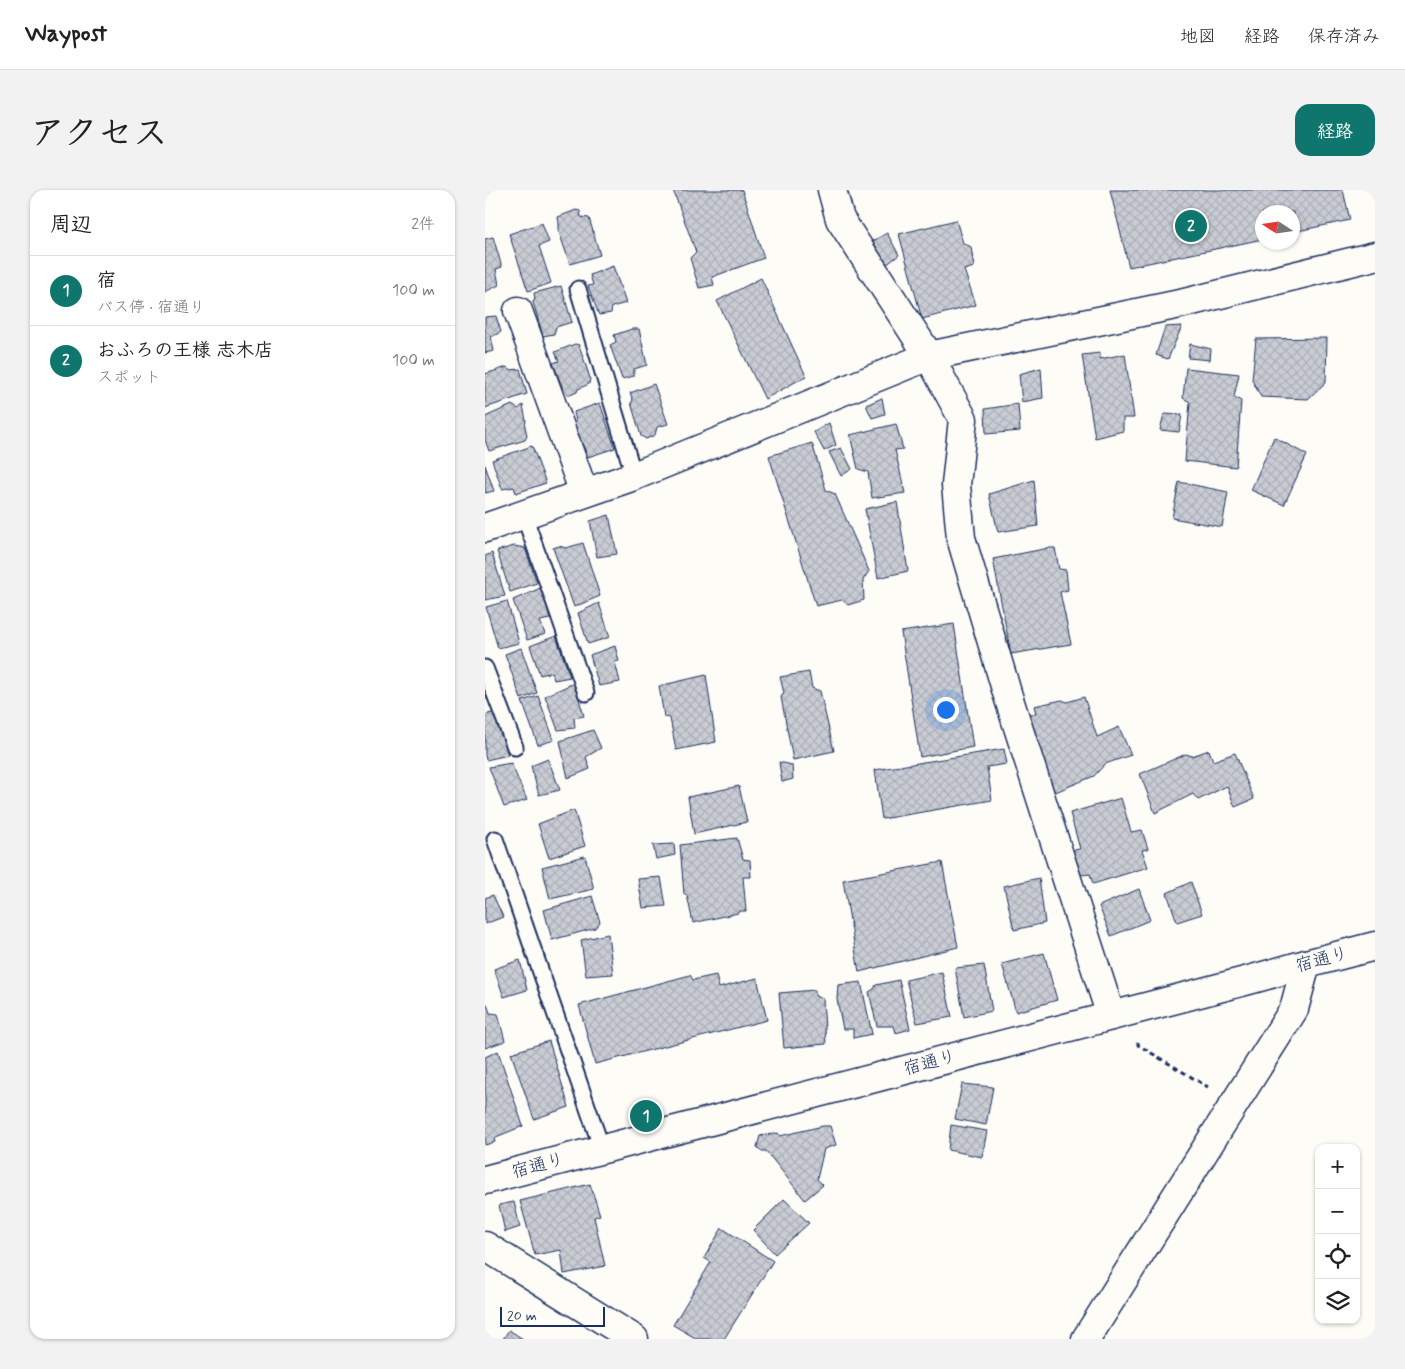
<!DOCTYPE html>
<html lang="ja">
<meta charset="utf-8">
<style>
body{margin:0;font-family:Mynerve,"Klee One",sans-serif;background:#f2f2f2;color:#222}
.controls{position:absolute;right:15px;bottom:15px;display:grid;overflow:hidden;border-radius:10px;box-shadow:0 1px 4px #0004}
.controls button{width:45px;height:45px;display:grid;place-items:center;padding:0;border:0;border-bottom:1px solid #e0e0e0;background:#fff;color:#222;font:25px sans-serif}
.compass{position:absolute;left:770px;top:15px;width:45px;height:45px;border-radius:50%;background:#fff;box-shadow:0 1px 4px #0004;rotate:282deg}
.scale{position:absolute;left:15px;bottom:12px;width:105px;box-sizing:border-box;padding-left:5px;border:2px solid #1b2f5e;border-top:0;font-size:14px;line-height:18px;white-space:nowrap;color:#1b2f5e;-webkit-text-stroke:4px #fdfcf7;paint-order:stroke}
.you{position:absolute;left:460px;top:519px;width:18px;height:18px;margin:-12px;border:4px solid #fff;border-radius:50%;background:#1a73e8;box-shadow:0 0 0 8px #1a73e833}
.badge{display:grid;place-items:center;width:32px;height:32px;border-radius:50%;background:#0f766e;color:#fff;font-size:16px;font-weight:700}
.pin{position:absolute;translate:-50% -50%;border:2px solid #fff;box-shadow:0 1px 5px #0006}
.list{margin:0;padding:0;list-style:none}
h2{display:flex;justify-content:space-between;align-items:center;height:65px;margin:0;padding:0 20px;font-size:21px}
h2 small{font-size:16px;font-weight:400;color:#767676}
.list li{display:grid;grid-template-columns:32px 1fr auto;gap:15px;align-items:center;box-sizing:border-box;height:70px;padding:0 20px;border-top:1px solid #e0e0e0}
.list b{display:block;font-size:19px;white-space:nowrap}
.list p{margin:0;font-size:16px;white-space:nowrap;color:#767676}
.list em{font-size:16px;font-style:normal;color:#767676}
.icon{flex:none;width:28px;height:28px;fill:none;stroke:currentColor;stroke-width:2;stroke-linecap:round;stroke-linejoin:round}
.map{position:relative;flex:none;width:890px;height:1149px;overflow:hidden;border-radius:15px}
header{display:flex;align-items:center;gap:30px;box-sizing:border-box;height:70px;padding:0 25px;background:#fff;border-bottom:1px solid #e0e0e0}
header strong{font-size:24px}
nav{display:flex;gap:28px;margin-inline-start:auto;font-size:18px}
.intro{display:flex;align-items:center;justify-content:space-between;box-sizing:border-box;height:120px;padding:0 30px}
h1{margin:0;font-size:35px}
.button{padding:12px 22px;border-radius:15px;background:#0f766e;color:#fff;font-size:18px;font-weight:700}
main{display:flex;gap:30px;padding:0 30px}
aside{flex:1;background:#fff;border-radius:15px;box-shadow:0 1px 4px #0004}
.map>svg:first-child{display:block}
</style>
<header>
<strong>Waypost</strong>
<nav><a>地図</a><a>経路</a><a>保存済み</a></nav>
</header>
<div class="intro"><h1>アクセス</h1><a class="button">経路</a></div>
<main>
<aside>
<h2>周辺<small>2件</small></h2>
<ul class="list">
<li><span class="badge">1</span><div><b>宿</b><p>バス停 · 宿通り</p></div><em>100 m</em></li>
<li><span class="badge">2</span><div><b>おふろの王様 志木店</b><p>スポット</p></div><em>100 m</em></li>
</ul>
</aside>
<div class="map">
<svg width="890" height="1149" viewBox="0 0 890 1149">
<defs>
<pattern id="building-cross-hatch" width="8" height="8" patternUnits="userSpaceOnUse" patternTransform="scale(1.25)"><rect width="8" height="8" fill="#c9ccd3"/><path d="M0 0l8 8M0 8l8-8" fill="none" stroke="#acb0b8"/></pattern>
</defs>
<rect width="100%" height="100%" fill="#fdfcf7"/>
<filter id="ink" filterUnits="userSpaceOnUse"><feTurbulence type="fractalNoise" baseFrequency=".02" numOctaves="2"/><feDisplacementMap in="SourceGraphic" scale="10" xChannelSelector="R" yChannelSelector="G"/><feConvolveMatrix kernelMatrix="1 2 1 2 8 2 1 2 1" color-interpolation-filters="sRGB"/></filter>
<g filter="url(#ink)">
<g fill="url(#building-cross-hatch)" stroke="#1b2f5e">
<path d="M188,0H257L279,68L227,87L229,95L214,98L205,68L211,62Z"/>
<path d="M625,0H858L865,30L808,42V22H778V49L644,77Z"/>
<path d="M91,20L95,21L96,27L104,28L115,65L85,74L74,42V33L73,27Z"/>
<path d="M471,30L478,53L486,57L489,77L479,80L491,115L437,129L414,44Z"/>
<path d="M57,33L64,52L54,56L66,93L43,101L24,44Z"/>
<path d="M402,43L414,65L401,75L388,51Z"/>
<path d="M8,47L17,77L11,79L14,95L0,102V49Z"/>
<path d="M128,76L141,113L127,117L126,123L114,125L103,96L108,95L105,85Z"/>
<path d="M276,88L321,186L280,209L232,111Z"/>
<path d="M76,96L87,132L71,137L69,144L58,146L48,112L50,109L49,103Z"/>
<path d="M11,126L16,142L6,147L9,161L0,163V127Z"/>
<path d="M697,136L683,169L671,165L680,137Z"/>
<path d="M147,139H154L162,175L149,179V186L137,189L125,155L131,152L129,145Z"/>
<path d="M842,148L841,192L823,209L776,207L767,190L771,149Z"/>
<path d="M90,154L94,155L105,188L104,194L93,199L92,202L85,205L80,204L68,173L74,171L70,162Z"/>
<path d="M705,154L726,159L725,170L703,168Z"/>
<path d="M615,163V169L640,164L649,228H638V241L610,248L597,165Z"/>
<path d="M22,177L25,180L35,179L42,204L0,218V184Z"/>
<path d="M556,178L558,208L537,212L534,184Z"/>
<path d="M701,178L754,184L749,207L756,211L751,277L700,271L705,212L698,208Z"/>
<path d="M169,194L183,234L172,237L170,245L161,249L156,246L146,213L148,210L145,203Z"/>
<path d="M397,208L400,224L387,228L381,215Z"/>
<path d="M115,213L130,258L103,267L89,234L91,231L89,222Z"/>
<path d="M533,214L535,241L501,244L500,219Z"/>
<path d="M27,215L33,219L38,215L41,231L40,236L42,246L40,250L4,261L0,250V227Z"/>
<path d="M679,224L697,225L694,242L675,240Z"/>
<path d="M344,233L351,255L339,261L329,242Z"/>
<path d="M411,234L418,259L410,260L420,303L387,308L383,282L373,279L365,245Z"/>
<path d="M789,247L822,265L799,315L766,300Z"/>
<path d="M327,253L341,300L350,304L384,381L378,390L379,410L363,415L357,410L331,416L284,266Z"/>
<path d="M47,256L61,293L31,303L29,297L17,299L7,270Z"/>
<path d="M356,258L367,279L356,286L344,262Z"/>
<path d="M0,275L9,301L0,303Z"/>
<path d="M549,290L553,336L513,342L504,304Z"/>
<path d="M694,292L743,302L737,337L687,328Z"/>
<path d="M412,312L423,381L393,388L380,319Z"/>
<path d="M124,325L132,364L112,367L105,331Z"/>
<path d="M98,353L115,406L89,417L68,358L74,356L81,358Z"/>
<path d="M29,356L40,358L52,393L25,402L12,361Z"/>
<path d="M564,358H570L574,379L581,380L583,400L575,402L586,454L526,464L508,369Z"/>
<path d="M7,363L20,406L0,410V366Z"/>
<path d="M58,397L65,429L55,431L60,444L42,450L28,410Z"/>
<path d="M22,411L34,453L13,458L1,417Z"/>
<path d="M114,413L125,447L103,454L93,423Z"/>
<path d="M469,434L488,557L435,567L416,442Z"/>
<path d="M71,446L85,487L69,490L67,482L55,485L45,456Z"/>
<path d="M130,456L134,471L130,472L135,492L114,496L105,465Z"/>
<path d="M36,458L52,503L36,509L20,464Z"/>
<path d="M324,482L327,498L335,501L349,561L308,570L296,507L299,503L295,487Z"/>
<path d="M221,485L231,552L191,560L185,528L179,527L174,496Z"/>
<path d="M89,493L99,526L89,528L90,538L73,540L60,506Z"/>
<path d="M53,506L69,550L53,555L37,511Z"/>
<path d="M599,507L612,547L634,537L646,565L620,574L609,586L568,603L542,525L551,523L549,516L577,510L582,512Z"/>
<path d="M10,522L23,565L1,570L0,565V525Z"/>
<path d="M108,540L116,558L101,567L105,579L83,588L75,551Z"/>
<path d="M519,559L522,574L502,577L507,610L397,629L390,580Z"/>
<path d="M724,560L728,571L750,563L769,609L750,617L742,596L713,610L708,604L670,623L655,584L701,564L707,566Z"/>
<path d="M63,569L75,600L54,605L46,576Z"/>
<path d="M294,572L307,575L308,589L297,592Z"/>
<path d="M26,573L42,610L19,617L4,577Z"/>
<path d="M254,596L262,632L209,644L203,607Z"/>
<path d="M636,608L646,642L657,640L663,659L657,660L663,677L608,694L605,684L596,685L588,660L595,659L585,623Z"/>
<path d="M89,620L100,656L64,668L53,634Z"/>
<path d="M252,648L258,669L265,670L266,687H258L261,721H254L253,723L208,733L202,705L199,704L195,655Z"/>
<path d="M189,654L190,665L171,669L168,655Z"/>
<path d="M100,666L109,699L65,709L57,677Z"/>
<path d="M457,672L473,757L374,782L358,690Z"/>
<path d="M176,687L181,716L158,718L153,689Z"/>
<path d="M554,688L560,733L529,740L519,696Z"/>
<path d="M706,692L717,724L692,732L682,703Z"/>
<path d="M654,699L665,730L626,746L614,716Z"/>
<path d="M8,705L18,727L0,734V708Z"/>
<path d="M107,706L115,732L110,738L67,750L59,720Z"/>
<path d="M123,744L128,784L101,786L96,750Z"/>
<path d="M559,763L572,810L531,822L517,774Z"/>
<path d="M35,770L42,800L19,807L9,779Z"/>
<path d="M499,775L507,821L479,827L470,778Z"/>
<path d="M457,782L467,827L432,833L421,790Z"/>
<path d="M205,785L208,790L231,785L234,798L272,788L282,830L110,874L94,815Z"/>
<path d="M414,790L425,839L411,843L409,836H392L384,802L389,799L391,795Z"/>
<path d="M376,792L387,844L368,848V839H358L352,809L353,795Z"/>
<path d="M330,800V806L338,809L341,854L299,858L294,803Z"/>
<path d="M0,813L2,814L5,823L13,824L20,851L0,858Z"/>
<path d="M64,851L84,917L49,929L26,863Z"/>
<path d="M13,861L38,936L11,947L10,952L0,955V867Z"/>
<path d="M477,894L508,897L501,935L470,929Z"/>
<path d="M466,935L502,941L497,967L463,960Z"/>
<path d="M338,936H345L351,955L339,959L332,989L338,995L320,1010L281,961H277L272,957L275,946L293,943L295,946Z"/>
<path d="M105,994L115,1025L109,1027L120,1076L79,1084L76,1060L50,1065L35,1011Z"/>
<path d="M299,1009L324,1033L290,1064L268,1040Z"/>
<path d="M29,1012L35,1037L20,1042L14,1015Z"/>
<path d="M237,1038L288,1071L239,1149H212L188,1135L226,1072L219,1068Z"/>
<path d="M24,1140L38,1149H18Z"/>
</g>
<g fill="none" stroke-linecap="round" stroke-linejoin="round">
<defs>
<g id="service">
<path d="M93,99L149,286"/>
<path d="M39,325L101,503"/>
<path d="M0,478L30,557"/>
<path d="M10,649L117,959"/>
</g>
<g id="minor">
<path d="M347,0L355,29L444,166L478,229L471,295L476,348L523,506L626,826"/>
<path d="M33,121L99,303"/>
<path d="M444,166L695,114L890,66"/>
<path d="M0,1056L149,1149"/>
<path d="M601,1149L809,819L821,774"/>
</g>
<path id="tertiary" d="M0,338L149,286L444,166"/>
<path id="primary" d="M0,990L764,790L821,774L890,756"/>
</defs>
<use href="#service" stroke="#1b2f5e" stroke-width="19"/>
<use href="#minor" stroke="#1b2f5e" stroke-width="31"/>
<use href="#tertiary" stroke="#1b2f5e" stroke-width="31"/>
<use href="#primary" stroke="#1b2f5e" stroke-width="31"/>
<path stroke="#1b2f5e" stroke-width="3" stroke-dasharray="5 4" stroke-linecap="butt" d="M653,852V855L723,897"/>
<use href="#service" stroke="#fdfcf7" stroke-width="15"/>
<use href="#minor" stroke="#fdfcf7" stroke-width="28"/>
<use href="#tertiary" stroke="#fdfcf7" stroke-width="28"/>
<use href="#primary" stroke="#fdfcf7" stroke-width="28"/>
</g>
</g>
<g text-anchor="middle" dominant-baseline="central" stroke-width="4" stroke-linejoin="round" paint-order="stroke">
<g font-size="18" fill="#1b2f5e" stroke="#fdfcf7">
<text transform="translate(837 770) rotate(-15)">宿通り</text>
<text transform="translate(445 873) rotate(-15)">宿通り</text>
<text transform="translate(53 976) rotate(-15)">宿通り</text>
</g>
</g>
</svg>
<div class="controls">
<button>+</button>
<button>−</button>
<button><svg class="icon" aria-label="locate" viewBox="0 0 24 24"><circle cx="12" cy="12" r="6"/><path d="M12 2v4M12 18v4M2 12h4M18 12h4"/></svg></button>
<button><svg class="icon" aria-label="layers" viewBox="0 0 24 24"><path d="M12 4l9 5-9 5-9-5zM3 14l9 5 9-5"/></svg></button>
</div>
<svg class="compass" viewBox="-18 -18 36 36"><path d="M0-13l5 13h-10z" fill="#e53935"/><path d="M0 13l5-13h-10z" fill="#767676"/></svg>
<div class="scale">20 m</div>
<div class="you"></div>
<div class="pin badge" style="left:161px;top:926px">1</div>
<div class="pin badge" style="left:706px;top:36px">2</div>
</div>
</main>
